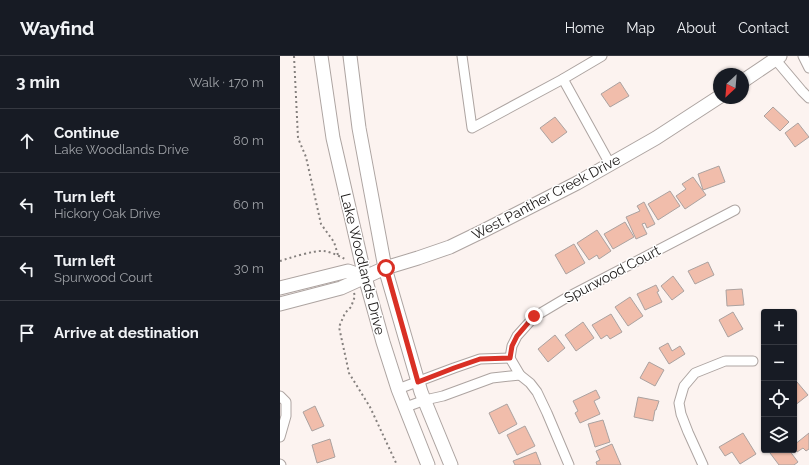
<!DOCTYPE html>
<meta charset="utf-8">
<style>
body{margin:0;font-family:Raleway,sans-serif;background:#242831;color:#f1f3f6}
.controls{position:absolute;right:12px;bottom:12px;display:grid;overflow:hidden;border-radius:4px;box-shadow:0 1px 3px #0004}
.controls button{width:36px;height:36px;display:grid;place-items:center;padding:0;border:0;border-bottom:1px solid #363941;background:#171b24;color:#f1f3f6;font:20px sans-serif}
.compass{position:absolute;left:433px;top:12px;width:36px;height:36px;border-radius:50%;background:#171b24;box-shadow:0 1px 3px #0004;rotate:206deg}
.stop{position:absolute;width:12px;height:12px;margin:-9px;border:3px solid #d93025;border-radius:50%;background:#fff}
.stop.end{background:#d93025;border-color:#fff;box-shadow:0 1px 4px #0008}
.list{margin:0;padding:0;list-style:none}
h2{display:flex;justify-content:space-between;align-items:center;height:52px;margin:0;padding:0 16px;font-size:17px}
h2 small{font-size:13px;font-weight:400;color:#9ea1a6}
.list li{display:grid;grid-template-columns:26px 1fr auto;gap:12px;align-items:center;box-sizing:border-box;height:64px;padding:0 16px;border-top:1px solid #363941}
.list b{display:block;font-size:15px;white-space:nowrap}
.list p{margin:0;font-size:13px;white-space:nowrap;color:#9ea1a6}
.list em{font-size:13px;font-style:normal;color:#9ea1a6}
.icon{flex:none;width:22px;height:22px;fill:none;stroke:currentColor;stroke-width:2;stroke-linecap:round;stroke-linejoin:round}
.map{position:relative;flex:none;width:529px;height:409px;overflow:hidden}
header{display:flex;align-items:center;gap:24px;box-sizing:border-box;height:56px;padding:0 20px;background:#171b24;border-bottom:1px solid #363941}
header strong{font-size:19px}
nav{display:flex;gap:22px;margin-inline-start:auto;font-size:14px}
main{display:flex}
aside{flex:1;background:#171b24}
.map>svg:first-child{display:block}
</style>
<header>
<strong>Wayfind</strong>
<nav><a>Home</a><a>Map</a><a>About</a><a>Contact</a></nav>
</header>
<main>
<aside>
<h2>3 min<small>Walk · 170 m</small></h2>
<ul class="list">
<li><svg class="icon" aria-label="ahead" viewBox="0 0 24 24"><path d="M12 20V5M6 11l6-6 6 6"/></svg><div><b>Continue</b><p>Lake Woodlands Drive</p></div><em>80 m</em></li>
<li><svg class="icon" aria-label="left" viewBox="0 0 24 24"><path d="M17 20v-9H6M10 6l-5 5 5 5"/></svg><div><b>Turn left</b><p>Hickory Oak Drive</p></div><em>60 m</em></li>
<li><svg class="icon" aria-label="left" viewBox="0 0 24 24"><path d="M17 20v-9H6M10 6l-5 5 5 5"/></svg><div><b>Turn left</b><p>Spurwood Court</p></div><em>30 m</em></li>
<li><svg class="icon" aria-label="arrive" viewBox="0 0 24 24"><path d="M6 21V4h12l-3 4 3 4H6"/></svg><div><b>Arrive at destination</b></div></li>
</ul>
</aside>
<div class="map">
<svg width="529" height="409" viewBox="0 0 529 409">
<rect width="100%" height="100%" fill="#fcf3f0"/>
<g fill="#f1bdab" stroke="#aba2a0">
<path d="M340,26L349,40L330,51L321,38Z"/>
<path d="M493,51L509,66L500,75L484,60Z"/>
<path d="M275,61L287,76L272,87L260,72Z"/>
<path d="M518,67L529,81L515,91L505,77Z"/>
<path d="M439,110L445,126L423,134L418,118Z"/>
<path d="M413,121L426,139L405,153L396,140L406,133L402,128Z"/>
<path d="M390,135L400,150L378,164L368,148Z"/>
<path d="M364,146L375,168L367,172L365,167L362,168L367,178L356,183L346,161L360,155L357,150Z"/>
<path d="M345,166L354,181L333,193L324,178Z"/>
<path d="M317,174L331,195L319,203L317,199L309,204L297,187Z"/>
<path d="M294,188L305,207L286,218L275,199Z"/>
<path d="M428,206L434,219L415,228L408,215Z"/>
<path d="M393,220L404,235L392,244L381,230Z"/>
<path d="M376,229L379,235L377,236L382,246L365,254L357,238Z"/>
<path d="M462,233L464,249L447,250L446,234Z"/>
<path d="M350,241L363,260L348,270L335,251Z"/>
<path d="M453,256L463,273L448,281L439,264Z"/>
<path d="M331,258L342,276L330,283L327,279L321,283L312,269Z"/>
<path d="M303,266L314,282L296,295L285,279Z"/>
<path d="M275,279L285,292L268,306L258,293Z"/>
<path d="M388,287L392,295L400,290L405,298L389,308L379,292Z"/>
<path d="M369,306L384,314L375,330L360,322Z"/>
<path d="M517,326L528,339L514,350V328Z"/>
<path d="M316,334L320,342L314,345L320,358L300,367L295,357L298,355L293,345Z"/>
<path d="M358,341L379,345L376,354H375L373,365L354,361Z"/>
<path d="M227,348L237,368L219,378L209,357Z"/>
<path d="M35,350L44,370L32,375L23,356Z"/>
<path d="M323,364L330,386L315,391L308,368Z"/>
<path d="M245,370L255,390L237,399L227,379Z"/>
<path d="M463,377L476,398L460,408L452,396L445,400L439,391Z"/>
<path d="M529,377V393L526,395L523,392L517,396L514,392V389Z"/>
<path d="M50,383L55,401L37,407L32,389Z"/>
<path d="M332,388L341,409H317L316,406L320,404L316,395Z"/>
<path d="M495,394H509L518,406L514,409H499L490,397Z"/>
<path d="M256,396L261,409H235L233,405Z"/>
</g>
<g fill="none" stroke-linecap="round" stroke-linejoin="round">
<defs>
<g id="street">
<path d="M182,0L192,72L283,23L322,0"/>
<path d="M523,0L529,12"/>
<path d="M495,3L522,35L529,42"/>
<path d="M283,23L330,108"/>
<path d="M230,302L232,290L237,280L254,261L286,242L455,154"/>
<path d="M230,302L240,319L250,327L257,336L267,357L289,409"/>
<path d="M118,333L174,312L200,303L230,302"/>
<path d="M0,340L6,346V360L0,381"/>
<path d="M126,351L145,344L163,340L212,322L240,319"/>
<path d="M0,408L1,409"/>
<path d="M423,409L408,376L401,358L399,347L404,330L415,317L445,305H473"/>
</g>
<g id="secondary">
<path d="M41,0L53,82L85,221L103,286L118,333L148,409"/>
<path d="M70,0L79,72L105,212L141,336L171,409"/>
<path d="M463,25L500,0"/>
<path d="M0,232L68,215L85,221"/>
<path d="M0,248L61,232L105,212L138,202L170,191L203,175L297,127L376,82L439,41"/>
</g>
</defs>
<use href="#street" stroke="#ada4a1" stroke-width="11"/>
<use href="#secondary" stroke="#ada4a1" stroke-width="15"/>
<g stroke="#85807e" stroke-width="2" stroke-dasharray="2 3" stroke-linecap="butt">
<path d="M14,0L18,82L26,101L41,168L54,186L58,199"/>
<path d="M0,205C9,202 35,194 44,195C51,196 59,200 65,203V204"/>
<path d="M74,237L75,240L71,251L65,257L59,271L69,317L90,351L117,409"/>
</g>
<use href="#street" stroke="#fff" stroke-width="9"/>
<use href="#secondary" stroke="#fff" stroke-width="13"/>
</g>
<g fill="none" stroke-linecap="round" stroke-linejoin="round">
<path stroke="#d93025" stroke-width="5" d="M106,212L138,326L174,312L200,303L230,302L232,290L237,280L254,260"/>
</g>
<g text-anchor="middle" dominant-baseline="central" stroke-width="3" stroke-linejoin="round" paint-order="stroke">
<g font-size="14" fill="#1b1817" stroke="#fff">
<text transform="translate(266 141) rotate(-28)">West Panther Creek Drive</text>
<text transform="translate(83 208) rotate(76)">Lake Woodlands Drive</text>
<text transform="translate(332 218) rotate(-28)">Spurwood Court</text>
</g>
</g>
</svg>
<div class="controls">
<button>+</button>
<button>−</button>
<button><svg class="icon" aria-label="locate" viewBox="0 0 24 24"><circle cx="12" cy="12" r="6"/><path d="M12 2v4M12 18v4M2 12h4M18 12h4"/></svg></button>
<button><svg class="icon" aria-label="layers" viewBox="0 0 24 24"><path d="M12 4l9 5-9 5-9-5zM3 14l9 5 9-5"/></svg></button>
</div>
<svg class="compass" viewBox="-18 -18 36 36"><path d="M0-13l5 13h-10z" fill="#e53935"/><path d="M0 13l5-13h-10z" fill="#9ea1a6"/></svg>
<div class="stop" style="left:106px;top:212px"></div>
<div class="stop end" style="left:254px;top:260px"></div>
</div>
</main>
